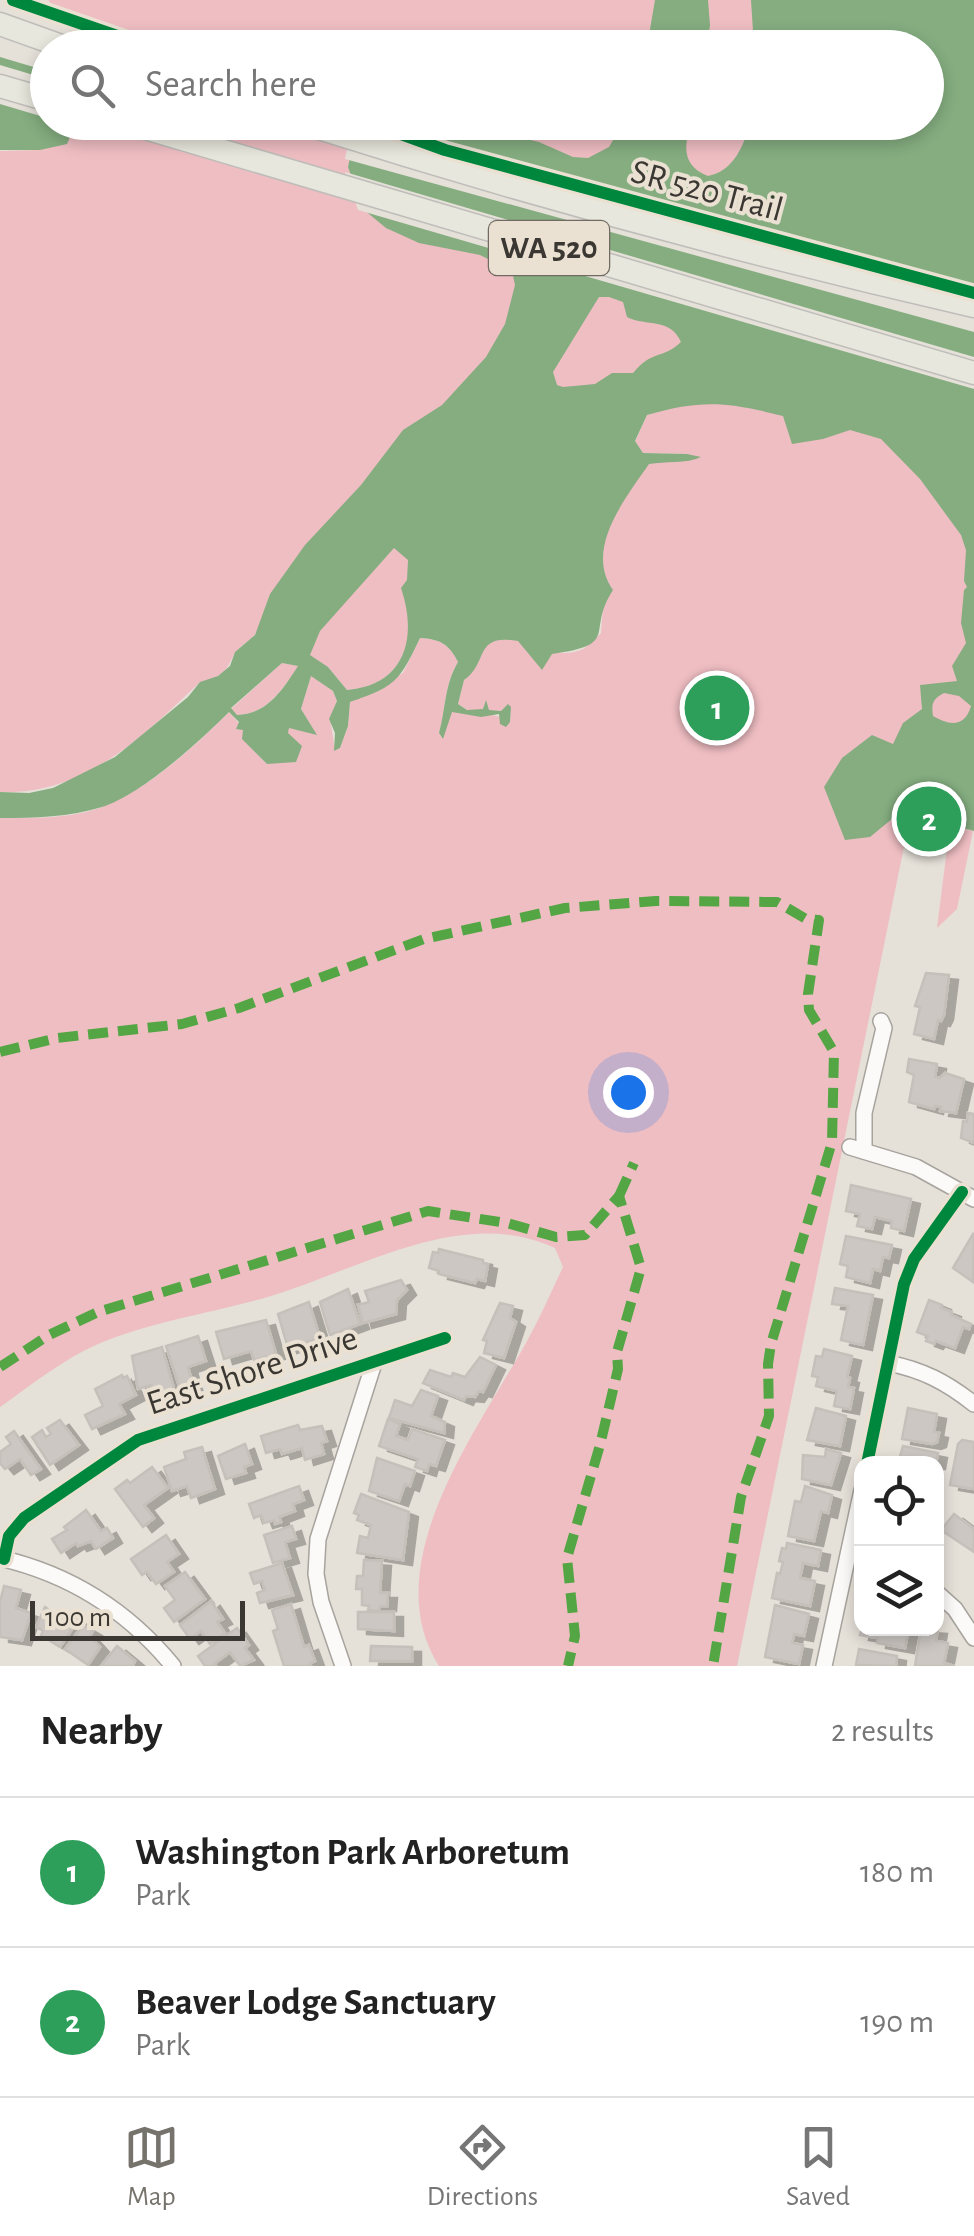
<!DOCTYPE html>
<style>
body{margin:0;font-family:"Alegreya Sans",sans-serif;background:#f6f6f6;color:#222}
.controls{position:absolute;right:30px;bottom:30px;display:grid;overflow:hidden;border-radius:20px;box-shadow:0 5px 15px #0003}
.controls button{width:90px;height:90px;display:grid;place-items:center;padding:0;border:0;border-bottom:2px solid #e0e0e0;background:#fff;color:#222;font:50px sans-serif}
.scale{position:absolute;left:30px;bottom:25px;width:215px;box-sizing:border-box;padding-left:10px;border:5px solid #3b3732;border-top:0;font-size:28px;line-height:35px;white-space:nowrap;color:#3b3732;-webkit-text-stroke:8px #eae1d3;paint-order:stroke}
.you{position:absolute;left:628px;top:1092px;width:35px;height:35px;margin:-25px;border:8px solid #fff;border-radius:50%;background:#1a73e8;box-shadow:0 0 0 15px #1a73e833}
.badge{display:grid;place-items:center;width:65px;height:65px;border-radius:50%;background:#76726c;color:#fff;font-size:32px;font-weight:700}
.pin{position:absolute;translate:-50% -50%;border:5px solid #fff;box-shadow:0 2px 10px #0006}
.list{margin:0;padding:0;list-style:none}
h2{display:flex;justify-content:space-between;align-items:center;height:130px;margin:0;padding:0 40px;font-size:42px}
h2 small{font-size:32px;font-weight:400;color:#767676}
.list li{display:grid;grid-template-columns:65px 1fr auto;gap:30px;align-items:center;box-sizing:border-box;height:150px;padding:0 40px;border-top:2px solid #e0e0e0}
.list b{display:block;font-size:38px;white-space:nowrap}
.list p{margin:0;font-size:32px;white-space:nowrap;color:#767676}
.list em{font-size:32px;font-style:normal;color:#767676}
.icon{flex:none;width:55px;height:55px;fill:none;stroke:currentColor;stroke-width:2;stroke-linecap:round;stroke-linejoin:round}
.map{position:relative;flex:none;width:974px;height:1666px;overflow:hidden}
.search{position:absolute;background:#fff;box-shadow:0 5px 15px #0003;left:30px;right:30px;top:30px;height:110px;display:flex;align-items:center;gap:25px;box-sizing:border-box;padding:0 35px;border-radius:55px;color:#767676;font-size:38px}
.sheet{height:430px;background:#fff}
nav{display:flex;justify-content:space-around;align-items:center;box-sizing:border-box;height:140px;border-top:2px solid #e0e0e0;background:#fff;font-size:28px;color:#767676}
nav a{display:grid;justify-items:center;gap:5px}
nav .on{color:#76726c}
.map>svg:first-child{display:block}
</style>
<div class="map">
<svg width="974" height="1666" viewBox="0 0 974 1666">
<defs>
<filter id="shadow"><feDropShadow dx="9" dy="5" stdDeviation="0" flood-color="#0004"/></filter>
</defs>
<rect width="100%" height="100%" fill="#e5e0d8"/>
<g fill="#efbec3">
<path d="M48,0H669L658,48L89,47Z"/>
<path d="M690,0H762L770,47L676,48Z"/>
<path d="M76,123H357L348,167L733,320L657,394L270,594C265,607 262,626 253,637C248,642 240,646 236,652C229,661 229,670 218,676C211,680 203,680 197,685C140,739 84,795 0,792V151L40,150Z"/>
<path d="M441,123H645L641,142L584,163Z"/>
<path d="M663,123H761L759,138L705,192Z"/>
<path d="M974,387V735L870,836L915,799L951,807L944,839L907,832L737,1666H439C375,1565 477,1431 526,1343C540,1318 551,1292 563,1267L555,1248C463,1205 360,1269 271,1296C214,1313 151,1321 96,1345C62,1360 30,1386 0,1407V818C34,818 75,819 107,805C152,786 195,746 229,712L244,729L243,739L267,764L289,727L316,734L301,709L311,675L333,691L337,701L330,719L335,750L340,748L348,726L350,702L403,673L420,638C440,639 449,644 458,662C444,686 446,708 439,733L442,738L452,711C472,716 493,710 510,722L511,708L508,705L501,711L467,710L458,704L464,680C478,671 476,651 491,642C516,627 550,665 583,649C589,645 596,638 601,633L603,605L588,573L638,457L687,454L643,453L635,442L647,415L669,405Z"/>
<path d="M393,529L416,559C411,616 420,684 347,690L328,667L305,660L317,612Z"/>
<path d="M282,663L299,666C283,688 268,714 237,715L231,709Z"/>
<path d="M950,825L973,831L957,909L937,928Z"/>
</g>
<g fill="#85ad80" fill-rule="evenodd">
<path d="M0,0C38,0 58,0 80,30L48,48V122L76,123L67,144L40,150H0Z"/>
<path d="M655,0H708L710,25L707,47H647Z"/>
<path d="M751,0H974V831C950,825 932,818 915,800L870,837L845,840L824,787L842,758L872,735L893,744L903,723L922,709L920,685L957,681L952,666L966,643L961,623L964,590L967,587L964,581L966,550L961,535L920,479L881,439L850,430L823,439L792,444L783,416C728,402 702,399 647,415L635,441L643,453L687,454L701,457C686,464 665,461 649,464C625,499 584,549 613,590C585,633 622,644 552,654L542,670L518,641C473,633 489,663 464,680L458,704L467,710L483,709L486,700L489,710L501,711L508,704L511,707L510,722L506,727L500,724L499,714L481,717L452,712L443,739L439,733C446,708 444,686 458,662C449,644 440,639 420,638C399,682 396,686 350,702L348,726L340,748L334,751L335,733L329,719L337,701L333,691L311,676L301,709L317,735L289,728L288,733L302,746L296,762L267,764L242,739L243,730L236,729L239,722L229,712C200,741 141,795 102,807C70,817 34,818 0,818V792L29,793L53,788L115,757L188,697L200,682L218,676L230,666L235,652L255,635L270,594L305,545L361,485L403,430L442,405L486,357L505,324L515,285L512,271L480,255L419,243L386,228L363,209L348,167L357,123H460L539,142L573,157L588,158L609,147L623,123H692C683,145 682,166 708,176C734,171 744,145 750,123L926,122V48L754,47ZM599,297H609L623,302L627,317C647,327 670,317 681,342C662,360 653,349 633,373H612L595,384L563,387L557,385L553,372ZM394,548L408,560L407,580L401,588C418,638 405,685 347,690L328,667L310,655L320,631ZM282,663L298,666C283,689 268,714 237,715L231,708ZM944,693L959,696L971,706C965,727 950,726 933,716C931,703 933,699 944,693Z"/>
</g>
<g fill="#e5e0d8">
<path d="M0,0H38L76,14L94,47L48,48L47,71L0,57Z"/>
<path d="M0,65L47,79V118L0,104Z"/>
<path d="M352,122L383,123L491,157L974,288V332L345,159Z"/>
<path d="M345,172L974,357V389L358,210Z"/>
</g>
<g fill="#ccc7c2" stroke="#c6c0bb" stroke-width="2.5" filter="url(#shadow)">
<path d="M926,973L949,975L944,1015L941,1021L938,1020L934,1039L914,1034L920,1007L915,1006Z"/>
<path d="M909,1059L937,1064L935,1077L940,1078L945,1073L964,1079L956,1113L940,1111L941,1107L935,1106L934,1109L909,1102L914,1075L907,1072Z"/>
<path d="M968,1113L974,1114V1143L961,1138L963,1121L967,1122Z"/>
<path d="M851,1185L911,1199L904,1231L891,1228L892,1221L875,1217L872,1229L857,1226L860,1214L846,1211Z"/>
<path d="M973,1234L974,1235L973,1282L953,1268Z"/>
<path d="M846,1236L892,1245L889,1258L883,1257L880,1271L873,1269L870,1283L846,1277L848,1266L840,1264Z"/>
<path d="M439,1249L483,1260V1263L488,1264L485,1281L477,1279L475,1283L439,1274V1271L429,1268L433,1252L438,1253Z"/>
<path d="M401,1280L407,1290L397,1300L396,1314L363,1323L358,1305L369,1302L365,1291Z"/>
<path d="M835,1288L873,1295L863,1345L841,1340L848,1306L832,1304Z"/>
<path d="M348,1289L360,1324L330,1335L320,1302Z"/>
<path d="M929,1300L942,1305L941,1308L952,1312L951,1315L971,1324L969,1329L963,1327L955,1348L936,1341L934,1344L926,1341L928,1336L917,1332Z"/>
<path d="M309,1302L320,1338L288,1348L278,1314Z"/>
<path d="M500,1303L513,1306L510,1318L516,1322L504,1358L484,1353L487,1341L483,1340Z"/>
<path d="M266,1320L276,1354L254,1360L251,1351L224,1359L216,1332Z"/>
<path d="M198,1336L206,1361L188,1367L194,1388L181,1392L166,1346Z"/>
<path d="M162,1347L176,1396L156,1402L151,1385L138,1389L132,1356Z"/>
<path d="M824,1349L852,1356L847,1377L850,1378L848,1387L854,1388L850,1409L834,1406L837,1391L816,1386L818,1377L812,1376L816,1356L822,1357Z"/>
<path d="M480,1357L496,1365L483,1392L479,1391L475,1397L466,1396L464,1400L423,1383L430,1370L451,1377L453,1373L465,1377Z"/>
<path d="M122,1375L123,1378L127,1376L136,1395L119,1404L125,1414L92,1429L85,1415L103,1406L95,1389Z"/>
<path d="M421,1390L438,1396L431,1416L445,1422L444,1433L389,1418L395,1400L412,1406Z"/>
<path d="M816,1408L846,1416L840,1446L807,1440Z"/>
<path d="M908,1408L937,1414L934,1432L939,1433L937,1442L932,1444L902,1439Z"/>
<path d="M388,1419L400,1424L396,1436L408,1440L412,1429L445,1440L436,1466L429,1464L427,1471L415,1467L418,1459L379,1446Z"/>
<path d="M60,1420L79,1445L50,1465L32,1437L42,1430L46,1437L51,1434L47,1428Z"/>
<path d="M298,1425L300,1430L322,1426L327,1441L321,1443L324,1454L305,1460L302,1448L282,1454L280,1449L266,1453L261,1436Z"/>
<path d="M14,1431L41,1469L31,1475L20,1459L5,1469L0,1463V1452L11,1444L6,1437Z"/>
<path d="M962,1440L974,1442V1489L950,1485L958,1444Z"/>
<path d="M245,1444L252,1464L244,1467L246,1473L226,1479L218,1456Z"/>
<path d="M903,1446L938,1453L936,1464H898Z"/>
<path d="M202,1447L215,1489L191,1498L187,1486L172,1491L164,1467L186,1459L184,1452Z"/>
<path d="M826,1449L841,1453L831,1485L802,1479L803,1455L825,1457Z"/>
<path d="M377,1458L415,1471L410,1486L405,1484L399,1501L369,1491Z"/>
<path d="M152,1467L168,1488L144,1505L154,1518L143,1527L115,1489L127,1480L130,1483Z"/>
<path d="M299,1486L304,1500L293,1504L295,1511L279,1517L281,1522L275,1524L274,1520L264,1523L261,1515L254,1518L249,1504Z"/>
<path d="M805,1486L832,1495L828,1513L821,1511L814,1541L788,1536L795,1501L801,1502Z"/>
<path d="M361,1494L409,1512L403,1560L357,1553L360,1536L368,1538L371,1525L357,1520L359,1515L354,1513Z"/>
<path d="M86,1510L101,1531L107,1528L113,1538L96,1549L91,1541L78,1546L76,1543L61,1553L52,1539L67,1530L64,1527Z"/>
<path d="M954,1514L974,1529V1552L941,1530Z"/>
<path d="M292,1526L296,1539L285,1542L290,1558L273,1563L264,1535Z"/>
<path d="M166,1535L179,1554L167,1562L174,1572L156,1584L147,1572L142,1575L131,1559Z"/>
<path d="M787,1543L821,1550L818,1566L803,1563L800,1578L815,1581L810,1606L772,1598L777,1573L780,1574L783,1562L779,1561L782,1548L786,1549Z"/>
<path d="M364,1560L382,1561L380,1593H388L387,1606H380L379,1611L368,1610L369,1606L362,1605V1589H356L357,1576H363Z"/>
<path d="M282,1563L293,1595L260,1603L257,1593L265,1590L262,1581L254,1584L250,1573Z"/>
<path d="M185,1572L205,1599L174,1622L164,1608L175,1600L165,1586Z"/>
<path d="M4,1586L21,1590L16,1608L31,1613L22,1640L0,1637V1602Z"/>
<path d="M211,1601L223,1619L217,1622L225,1633L210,1644L201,1631L190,1639L180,1625Z"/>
<path d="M291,1604L304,1647L309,1645L315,1661L310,1663L311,1666H284L273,1631L278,1629L272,1610Z"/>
<path d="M775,1605L809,1614L804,1636L794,1634L792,1643L803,1645L799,1664L765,1657Z"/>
<path d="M45,1607L63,1619L67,1613L78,1620L60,1647L41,1635L43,1631L36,1627Z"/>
<path d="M358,1612H394V1631L358,1629Z"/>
<path d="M83,1625L93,1631L90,1636L100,1647L88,1665L65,1649Z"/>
<path d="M237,1628L249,1645L245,1648L254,1660L240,1666L230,1652L214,1664L216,1666H205L198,1656Z"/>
<path d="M862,1628H909L905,1648L877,1643L878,1638L860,1635Z"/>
<path d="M921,1628L938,1629L936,1641L948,1643L944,1663L954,1666H915Z"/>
<path d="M117,1646L135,1661L133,1666H101Z"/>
<path d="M371,1646L412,1647V1661H370Z"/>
<path d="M859,1649L897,1656L896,1666L856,1665Z"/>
</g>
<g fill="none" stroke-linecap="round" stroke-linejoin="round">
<defs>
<g id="minor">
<path d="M850,1147L916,1167L974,1199"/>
<path d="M864,1151V1113L884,1028L881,1021"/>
<path d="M888,1363C923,1370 946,1382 974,1404"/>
<path d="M867,1464L904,1284L914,1259L962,1192"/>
<path d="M0,1558C69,1574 128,1611 173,1666"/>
<path d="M4,1559L9,1536L24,1518L138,1440L445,1338"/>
<path d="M936,1592L955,1609L974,1638"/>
<path d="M343,1666L321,1602L316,1574L318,1539L374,1363"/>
<path d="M824,1666L862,1490"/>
</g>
<g id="highway">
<path d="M0,24L67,48"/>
<path d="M0,86L48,100"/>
<path d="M125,122L974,373"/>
<path d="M300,122C522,193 747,254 974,306"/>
</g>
</defs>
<use href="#minor" stroke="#a7a39d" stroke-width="18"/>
<use href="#highway" stroke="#bfbdb9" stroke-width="25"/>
<use href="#minor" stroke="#fbfaf9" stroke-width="15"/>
<use href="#highway" stroke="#e8e7dd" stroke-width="22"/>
<g stroke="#54a644" stroke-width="10" stroke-dasharray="20 10" stroke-linecap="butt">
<path d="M0,1052L57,1038L182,1024L239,1008L424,939L565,908L656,901L777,902L806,919L819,920L808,994L809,1010L834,1052L832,1142L771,1344L768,1364L769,1416L741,1497L713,1666"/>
<path d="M619,1196L634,1163"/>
<path d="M0,1367L49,1335L98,1312L428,1211L507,1223L556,1237L585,1235L619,1196L641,1268L617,1352L618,1369L600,1445L567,1558L575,1636L568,1666"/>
</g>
<defs>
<g id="cycleway">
<path d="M13,0L152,48"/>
<path d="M368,122L445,150L974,293"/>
<path d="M867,1464L904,1284L914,1259L962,1192"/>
<path d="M4,1559L9,1536L24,1518L138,1440L445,1338"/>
</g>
</defs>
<use href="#cycleway" stroke="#eae1d3" stroke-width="19"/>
<use href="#cycleway" stroke="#00873e" stroke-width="12"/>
</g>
<g text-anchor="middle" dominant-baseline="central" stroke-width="8" stroke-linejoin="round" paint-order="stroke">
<rect fill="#eae1d3" stroke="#706a62" stroke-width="2.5" x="489" y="221" width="120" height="54" rx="8"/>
<g font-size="32" font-weight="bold" fill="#3b3732">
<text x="549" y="248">WA 520</text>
</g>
<g font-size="35" fill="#3b3732" stroke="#eae1d3">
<text transform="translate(707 191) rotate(15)">SR 520 Trail</text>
<text transform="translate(252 1371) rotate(-18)">East Shore Drive</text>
</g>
</g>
</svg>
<div class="controls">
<button><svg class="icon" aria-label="locate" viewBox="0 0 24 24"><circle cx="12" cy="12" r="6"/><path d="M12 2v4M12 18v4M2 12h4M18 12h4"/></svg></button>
<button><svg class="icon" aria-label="layers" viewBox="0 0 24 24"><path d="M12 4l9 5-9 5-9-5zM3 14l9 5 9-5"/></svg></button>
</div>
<div class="scale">100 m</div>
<div class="you"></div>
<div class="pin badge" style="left:717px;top:708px;background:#2e9e5b">1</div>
<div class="pin badge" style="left:929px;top:819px;background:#2e9e5b">2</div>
<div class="search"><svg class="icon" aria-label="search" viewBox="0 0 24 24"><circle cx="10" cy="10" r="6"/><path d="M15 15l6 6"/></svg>Search here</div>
</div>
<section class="sheet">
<h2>Nearby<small>2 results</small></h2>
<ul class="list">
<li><span class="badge" style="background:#2e9e5b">1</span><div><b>Washington Park Arboretum</b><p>Park</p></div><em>180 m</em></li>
<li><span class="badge" style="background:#2e9e5b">2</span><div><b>Beaver Lodge Sanctuary</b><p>Park</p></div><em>190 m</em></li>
</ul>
</section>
<nav>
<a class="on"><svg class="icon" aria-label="map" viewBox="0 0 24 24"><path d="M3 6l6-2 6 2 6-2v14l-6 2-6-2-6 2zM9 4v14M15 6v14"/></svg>Map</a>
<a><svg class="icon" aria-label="directions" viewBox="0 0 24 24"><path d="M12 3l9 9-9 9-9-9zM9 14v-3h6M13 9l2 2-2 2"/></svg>Directions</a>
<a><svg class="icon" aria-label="saved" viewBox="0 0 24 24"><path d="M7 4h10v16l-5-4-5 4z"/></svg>Saved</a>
</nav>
